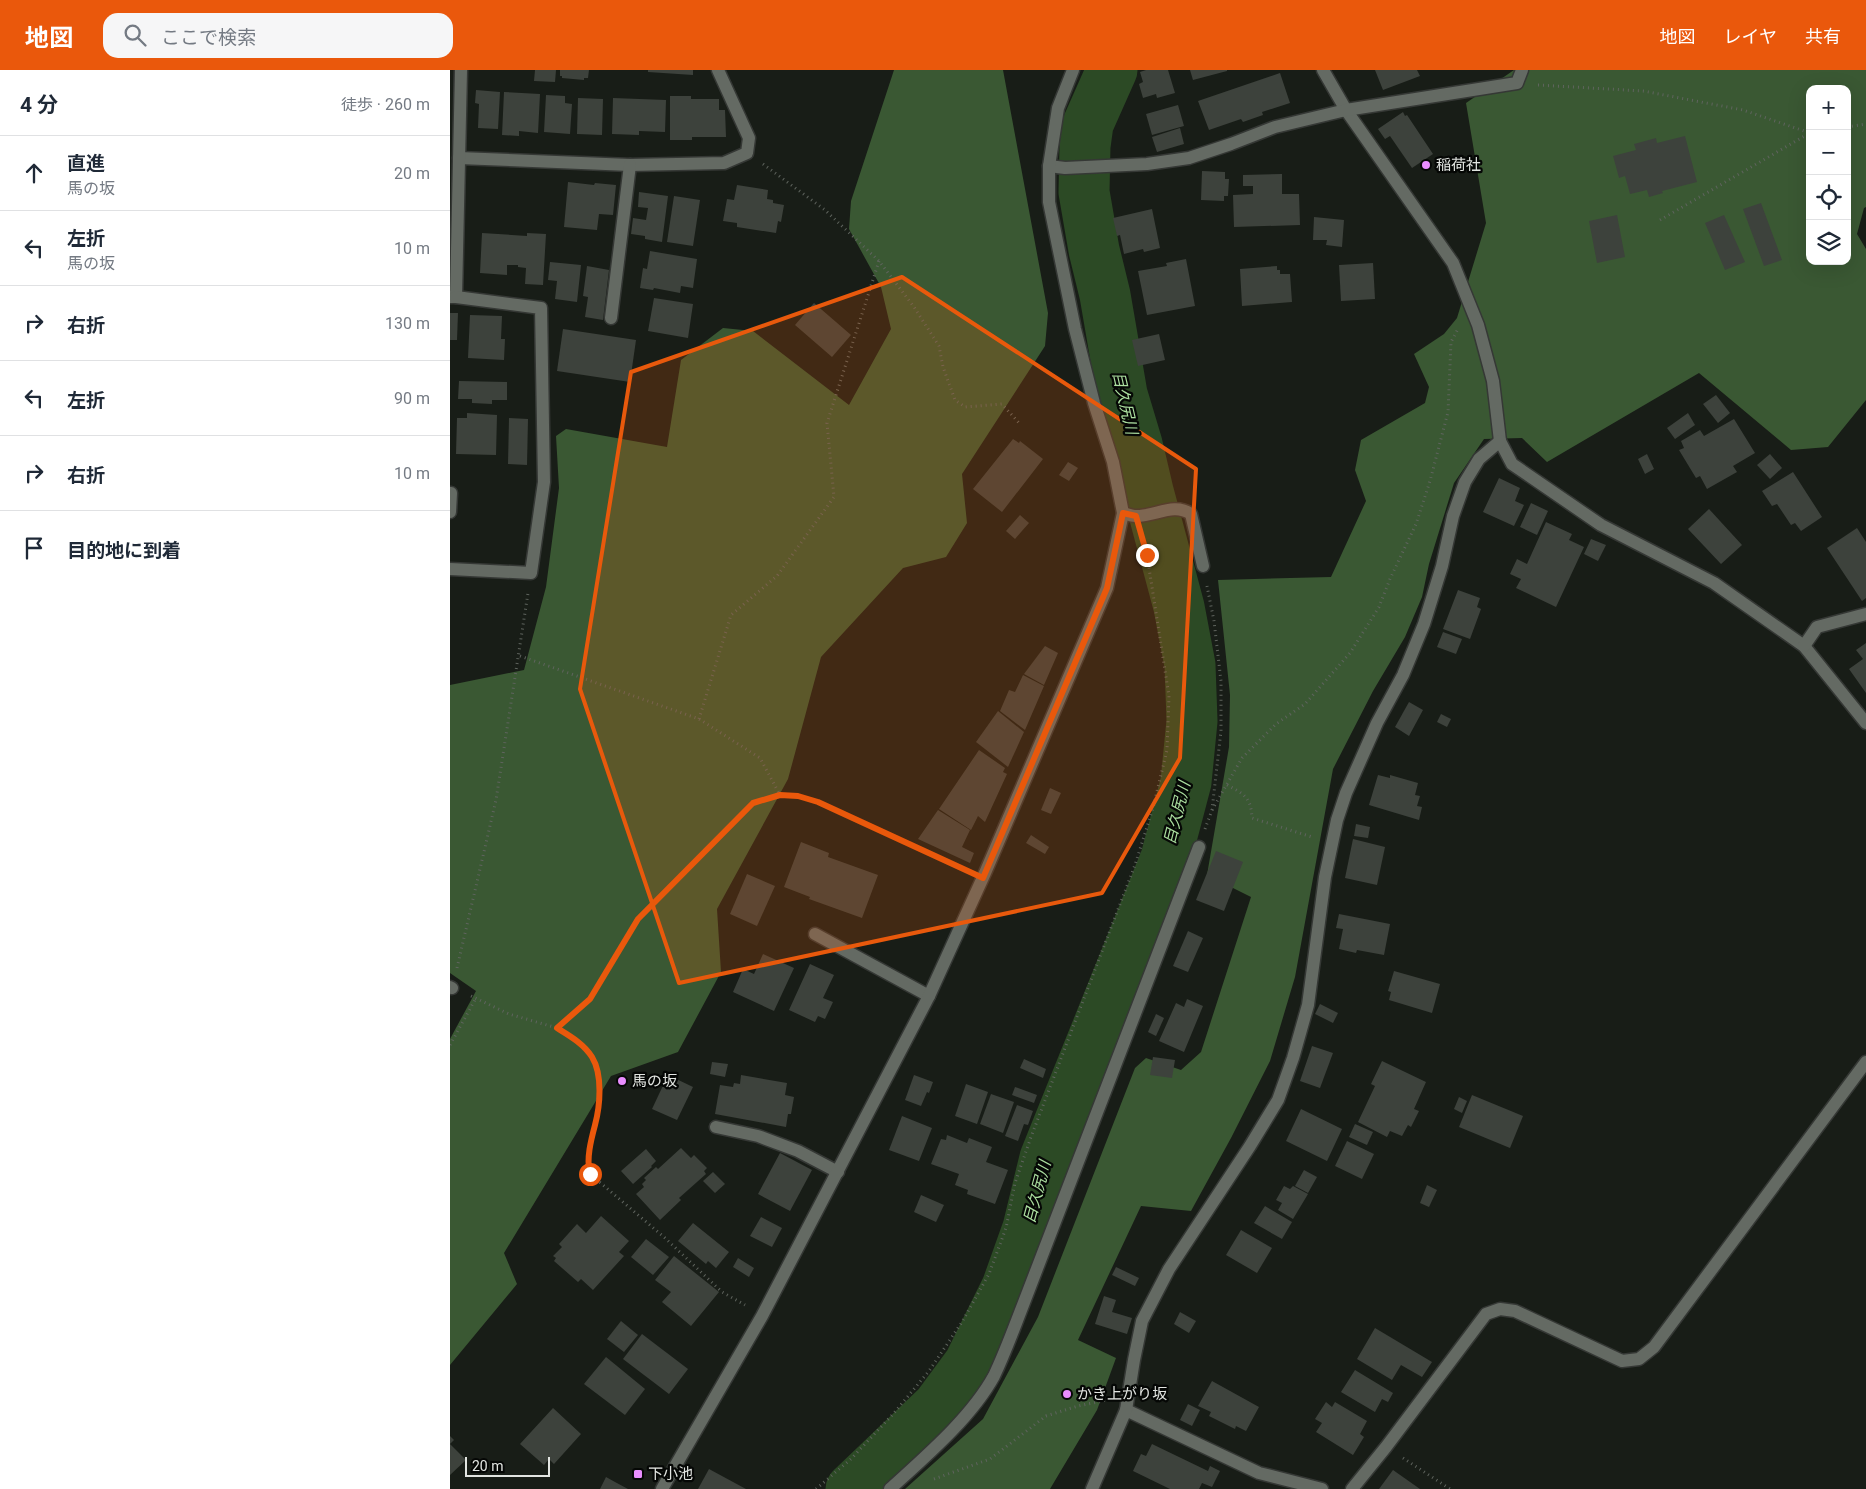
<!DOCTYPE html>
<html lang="ja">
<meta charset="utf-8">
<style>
body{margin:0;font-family:Roboto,"Noto Sans JP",sans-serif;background:#f6f6f7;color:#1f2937}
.controls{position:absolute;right:15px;top:15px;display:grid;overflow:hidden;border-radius:10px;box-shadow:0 5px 20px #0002}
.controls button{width:45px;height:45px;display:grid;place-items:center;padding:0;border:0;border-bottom:1px solid #e0e1e3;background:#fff;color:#1f2937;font:25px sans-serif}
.scale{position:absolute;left:15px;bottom:12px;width:85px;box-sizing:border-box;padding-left:5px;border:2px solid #e2e5e1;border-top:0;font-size:14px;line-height:18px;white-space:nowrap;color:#e2e5e1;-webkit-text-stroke:4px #050705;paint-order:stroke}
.stop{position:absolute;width:15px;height:15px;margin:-11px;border:4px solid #ea580c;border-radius:50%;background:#fff}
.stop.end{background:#ea580c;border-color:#fff;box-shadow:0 1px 5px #0008}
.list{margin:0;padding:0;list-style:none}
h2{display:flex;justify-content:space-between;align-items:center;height:65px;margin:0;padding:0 20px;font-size:21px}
h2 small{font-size:16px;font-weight:400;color:#747a83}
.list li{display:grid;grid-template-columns:32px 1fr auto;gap:15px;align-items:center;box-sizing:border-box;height:75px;padding:0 20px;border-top:1px solid #e0e1e3}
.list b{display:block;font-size:19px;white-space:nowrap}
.list p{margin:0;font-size:16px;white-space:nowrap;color:#747a83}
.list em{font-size:16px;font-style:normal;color:#747a83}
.icon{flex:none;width:28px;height:28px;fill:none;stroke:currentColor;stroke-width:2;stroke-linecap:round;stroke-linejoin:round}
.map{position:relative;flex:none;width:1416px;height:1419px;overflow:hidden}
header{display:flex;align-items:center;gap:30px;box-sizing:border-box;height:70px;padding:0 25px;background:#ea580c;color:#fff}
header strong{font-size:24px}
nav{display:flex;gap:28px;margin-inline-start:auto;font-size:18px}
.search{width:350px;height:45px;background:#f6f6f7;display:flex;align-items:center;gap:12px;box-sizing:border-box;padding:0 18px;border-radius:15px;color:#747a83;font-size:19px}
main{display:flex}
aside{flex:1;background:#fff}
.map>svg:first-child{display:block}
</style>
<header>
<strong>地図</strong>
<div class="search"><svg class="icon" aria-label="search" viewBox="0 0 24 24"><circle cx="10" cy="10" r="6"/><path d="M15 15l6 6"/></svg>ここで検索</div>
<nav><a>地図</a><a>レイヤ</a><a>共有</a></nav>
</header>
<main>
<aside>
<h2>4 分<small>徒歩 · 260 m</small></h2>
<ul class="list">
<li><svg class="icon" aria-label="ahead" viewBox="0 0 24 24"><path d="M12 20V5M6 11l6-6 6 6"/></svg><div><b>直進</b><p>馬の坂</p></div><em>20 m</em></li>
<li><svg class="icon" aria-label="left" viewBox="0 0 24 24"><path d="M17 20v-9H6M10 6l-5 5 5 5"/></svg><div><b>左折</b><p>馬の坂</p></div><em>10 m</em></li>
<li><svg class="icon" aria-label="right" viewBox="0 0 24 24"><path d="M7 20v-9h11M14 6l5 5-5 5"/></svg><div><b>右折</b></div><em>130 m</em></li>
<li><svg class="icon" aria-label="left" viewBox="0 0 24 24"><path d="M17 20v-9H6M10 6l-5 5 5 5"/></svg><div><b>左折</b></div><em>90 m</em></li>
<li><svg class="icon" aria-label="right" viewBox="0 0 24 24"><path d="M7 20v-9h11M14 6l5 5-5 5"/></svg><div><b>右折</b></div><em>10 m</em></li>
<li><svg class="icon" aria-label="arrive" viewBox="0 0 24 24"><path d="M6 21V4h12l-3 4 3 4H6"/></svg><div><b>目的地に到着</b></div></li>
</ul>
</aside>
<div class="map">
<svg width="1416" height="1419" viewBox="0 0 1416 1419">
<rect width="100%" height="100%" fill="#181d17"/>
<g fill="#3a5833" fill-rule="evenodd">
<path d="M444,0H553L598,243L595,276L512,404L517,453L496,487L453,498L371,587L338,709L267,839L271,902L228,982L161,1006L54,1183L67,1214L0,1295V969L26,921L0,903V615L74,600L96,517L109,418L106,366L116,359L217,377L231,290L273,258L303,261L399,335L441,259L431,217L399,159L401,131Z"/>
<path d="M1064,0H1416V137L1414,138L1407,164L1416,179V330L1378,377L1341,380L1249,303L1097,392L1072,368L1034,369L1004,413L979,494L972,527L955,567L923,621L883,699L845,907L820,991L781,1068L741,1141L691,1136L628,1270L666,1288L647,1340L600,1419H455L533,1349L588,1247L685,998L696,988L731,1000L751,982L801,827L757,805L779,677L780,625L768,510L881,507L916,431L905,400L911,370L975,333L979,317L964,284L994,264L1007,248L1036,153L1016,33ZM1360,19H1397V191H1360Z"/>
</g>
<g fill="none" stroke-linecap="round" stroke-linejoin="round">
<path stroke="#2c4a25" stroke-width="51" d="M401,1419L488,1336L519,1294L557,1217L578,1158L595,1088L716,788L736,712L742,651L740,595L729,537L698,421L687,374L672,324L655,225L644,180L634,122L635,76L638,54L662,0"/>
</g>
<g fill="#3d423c">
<path d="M85,0H106L105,12L84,11Z"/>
<path d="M110,0H139L138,8H134V10L112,8V6H110Z"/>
<path d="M198,0H243V5L198,2Z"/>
<path d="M696,0H718L725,23L707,28L706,24L693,28L689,14L693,12L690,2Z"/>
<path d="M740,0H777V1L743,10Z"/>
<path d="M925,0H967L970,6L933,20Z"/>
<path d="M830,3L840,33L812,42L813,45L793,52L791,49L759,60L748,31Z"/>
<path d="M26,20L50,22L48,59L28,58L29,34L25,33Z"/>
<path d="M54,22L90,24L88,63L69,61V66L52,65Z"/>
<path d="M96,25L115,26V33L122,34L120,64L94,62Z"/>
<path d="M220,26H241V29H269V40H275L276,67H242V70H220Z"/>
<path d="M128,28L153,29L152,65L127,64Z"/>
<path d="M163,28L216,30L215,62L189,61V65L162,64Z"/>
<path d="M728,35L734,56L702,65L696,44Z"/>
<path d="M953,42L955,46L957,45L983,84L962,98L940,66L935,69L928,59Z"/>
<path d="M730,58L734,74L707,82L702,67Z"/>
<path d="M1235,66L1247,112L1212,121L1213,123L1199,127L1197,120L1180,124L1175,106L1169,108L1163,86L1186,80L1184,74L1206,68L1207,73Z"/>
<path d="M752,101L775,102V109H779L778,126H774V131L751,130Z"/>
<path d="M832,104V124H849L850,155L784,157L783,125L803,124V116H793V105Z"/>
<path d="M118,112L144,115L145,113L166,115L163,145L149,144L147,160L114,157Z"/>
<path d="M287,115L318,120L317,129L323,130V133L334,135L331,152L328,151L326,163L287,157V153L273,151L277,129L284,130Z"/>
<path d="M189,122L218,126L212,172L195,169V166L181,164L183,148L196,150L198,138L188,137Z"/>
<path d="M224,126L250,130L243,176L217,172Z"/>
<path d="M1311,133L1332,190L1314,196L1293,139Z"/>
<path d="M702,139L710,178L694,182L693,179L674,184L670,165L667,166L663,148Z"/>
<path d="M1167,145L1175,187L1147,193L1139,151Z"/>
<path d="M1274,145L1295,192L1275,200L1255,153Z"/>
<path d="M864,147L894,150L892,177L876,175L877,170H863Z"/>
<path d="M32,163L77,166V163L96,164L93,215L75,214L76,198L68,197V195H57V205L30,203Z"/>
<path d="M200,181L247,189L243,218L231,216L230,223L204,218L203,220L190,218L193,198L197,199Z"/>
<path d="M736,189L745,236L697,245L688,201L717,196L716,193Z"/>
<path d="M100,192L131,195L127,232L105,229L107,211L98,210Z"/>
<path d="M923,193L925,229L891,231L889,195Z"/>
<path d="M137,196L159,200L153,250L135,247L138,227L133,226Z"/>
<path d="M827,196V200H830V204H840L842,232L792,236L790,199Z"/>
<path d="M204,228L243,234L238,268L198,261Z"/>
<path d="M364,233L401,265L382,287L345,255Z"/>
<path d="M0,243H8L7,270H0Z"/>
<path d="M20,245L52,246L51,269H55L54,290L18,288Z"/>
<path d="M113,259L186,270L180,312L107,301Z"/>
<path d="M709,264L715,290L688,296L682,270Z"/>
<path d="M9,311L57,312V330H42V334L22,333V329H8Z"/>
<path d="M1266,325L1280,343L1268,353L1253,334Z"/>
<path d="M17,343L47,345L46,385L6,384L7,348H17Z"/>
<path d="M1238,343L1245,355L1225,369L1217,358Z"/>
<path d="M59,348L78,349L77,395L58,394Z"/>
<path d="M1284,349L1305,383L1283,396L1287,402L1257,419L1250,406L1246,408L1229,380L1234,378L1231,371L1250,360L1254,366Z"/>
<path d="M563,369L569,373L570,371L593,389L552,442L523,419Z"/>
<path d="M1197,384L1204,399L1195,404L1188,389Z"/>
<path d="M1320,384L1332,398L1320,409L1307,395Z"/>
<path d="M618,392L628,398L619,411L609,405Z"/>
<path d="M1343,402L1372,447L1351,461L1345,453L1341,455L1327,434L1322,436L1312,421Z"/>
<path d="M1049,408L1070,418L1065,431L1074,435L1064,456L1033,442Z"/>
<path d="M1081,433L1098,441L1087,465L1070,457Z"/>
<path d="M1259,439L1292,475L1271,494L1238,459Z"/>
<path d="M570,445L579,453L565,469L556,461Z"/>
<path d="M1096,452L1122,464L1119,470L1134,477L1106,537L1066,518L1071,509L1060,504L1067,489L1077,494Z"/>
<path d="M1407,458L1416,472V528L1412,531L1377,478Z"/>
<path d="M1141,469L1156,475L1148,491L1134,484Z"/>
<path d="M1008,520L1030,528L1027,537L1031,539L1020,569L993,559Z"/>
<path d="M993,562L1012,569L1006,584L987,577Z"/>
<path d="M1416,573V623L1399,599L1413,589L1406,580Z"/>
<path d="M595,576L608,583L594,615L574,604Z"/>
<path d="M573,605L594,616L575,660L550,641L559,620L565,622Z"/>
<path d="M959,632L973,640L959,666L945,657Z"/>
<path d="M548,641L574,662L558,697L526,672Z"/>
<path d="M991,644L1001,649L997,657L987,652Z"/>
<path d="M529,680L555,698L553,702L557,704L535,752L528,746L521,760L489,739Z"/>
<path d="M928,705L940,708V705L968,713L965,725L970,726L967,736L972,737L969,750L919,735Z"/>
<path d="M600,718L611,723L601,744L591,740Z"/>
<path d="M488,740L520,760L512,777L524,783L520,793L468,769Z"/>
<path d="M906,754L920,757L918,768L904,766Z"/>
<path d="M581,765L599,777L595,784L576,773Z"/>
<path d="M903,769L935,777L927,815L895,808Z"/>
<path d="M351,772L379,783L378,787L428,805L412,848L359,829L360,827L334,817Z"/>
<path d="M766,781L793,792L774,841L746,830Z"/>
<path d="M297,804L325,816L307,856L280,844Z"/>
<path d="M889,844L940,854L934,885L907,880L906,883L889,879L893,859L886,858Z"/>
<path d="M738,861L753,868L738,902L723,896Z"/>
<path d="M313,884L344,898L324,941L283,922L293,899L304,904Z"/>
<path d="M360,894L384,905L373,928L383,932L375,949L368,946L365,952L339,940Z"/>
<path d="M944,901L990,914L982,943L939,930L941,922L938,921Z"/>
<path d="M737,929L753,936L734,982L709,971L726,933L734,937Z"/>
<path d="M870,934L888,943L883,953L865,944Z"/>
<path d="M706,944L714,948L706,966L698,962Z"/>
<path d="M862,976L883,983L870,1018L850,1011Z"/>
<path d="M703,987L725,990L722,1008L700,1005Z"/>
<path d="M574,989L596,999L593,1008L570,998Z"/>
<path d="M932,991L976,1012L964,1039L969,1041L961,1057L958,1055L952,1066L940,1061L937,1067L908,1052L925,1016L921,1014Z"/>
<path d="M262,992L278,994L275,1007L260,1004Z"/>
<path d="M218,1005L243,1017L227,1050L202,1039Z"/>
<path d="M291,1005L337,1013L335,1025L344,1027L341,1044H338L336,1057L265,1044L270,1015L283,1017L284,1013L290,1014Z"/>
<path d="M464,1005L483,1012L479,1023L477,1022L471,1036L455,1030Z"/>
<path d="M516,1014L538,1022L527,1054L505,1046Z"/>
<path d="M565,1017L587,1025L584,1033L562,1025Z"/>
<path d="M541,1024L564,1032L553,1063L530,1054Z"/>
<path d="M1022,1025L1073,1046L1060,1078L1009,1057Z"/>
<path d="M1009,1027L1017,1031L1012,1043L1004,1039Z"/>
<path d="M567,1035L583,1041L578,1055L574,1054L568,1071L555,1066Z"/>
<path d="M851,1039L892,1059L877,1091L836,1071Z"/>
<path d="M452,1046L482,1058L469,1091L439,1080Z"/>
<path d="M905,1054L923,1062L917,1075L899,1067Z"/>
<path d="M497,1065L517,1073L519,1068L542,1077L536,1092L558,1100L545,1134L517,1124L518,1120L505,1115L509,1104L481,1094L491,1069L496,1070Z"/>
<path d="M897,1071L924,1084L912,1109L885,1096Z"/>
<path d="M231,1078L241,1088L244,1085L257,1098L254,1101L256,1104L229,1128L231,1130L210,1150L186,1124L194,1117L192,1114L196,1110L194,1108L206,1097L208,1099Z"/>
<path d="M196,1079L206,1091L201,1096L202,1097L183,1114L171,1101Z"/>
<path d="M330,1083L362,1100L340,1141L308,1124Z"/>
<path d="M854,1100L867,1107L858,1123L845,1116Z"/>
<path d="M263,1102L275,1114L265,1123L253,1111Z"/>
<path d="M977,1115L987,1120L979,1137L970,1133Z"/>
<path d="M834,1116L840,1119L843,1116L858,1124L843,1149L828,1140L832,1133L826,1130Z"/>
<path d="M471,1125L494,1135L486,1152L464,1142Z"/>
<path d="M815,1136L842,1152L832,1169L804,1153Z"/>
<path d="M151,1146L179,1171L169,1182L174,1186L143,1220L131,1209L128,1212L104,1191L106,1188L103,1186L112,1177L109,1174L127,1154L136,1163Z"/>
<path d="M311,1147L332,1158L322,1177L300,1166Z"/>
<path d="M243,1153L279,1182L266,1198L258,1191L256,1194L228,1171Z"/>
<path d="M791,1160L822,1178L807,1203L776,1185Z"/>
<path d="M196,1169L219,1187L203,1205L181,1187Z"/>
<path d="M224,1186L269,1222L241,1256L212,1232L221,1222L205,1210Z"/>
<path d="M288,1188L304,1198L299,1207L283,1197Z"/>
<path d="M666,1197L689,1208L685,1216L662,1205Z"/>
<path d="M654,1226L666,1230L662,1242L682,1248L677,1264L645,1254Z"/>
<path d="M730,1242L746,1251L739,1263L724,1254Z"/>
<path d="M171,1251L188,1265L174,1282L157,1269Z"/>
<path d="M925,1258L982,1292L972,1307L951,1295L942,1310L907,1289Z"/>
<path d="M192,1264L238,1299L219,1324L173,1289Z"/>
<path d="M156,1287L195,1319L175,1345L134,1314Z"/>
<path d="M905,1300L943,1323L938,1332L932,1329L925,1342L891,1322Z"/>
<path d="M762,1311L809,1337L796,1361L786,1356L785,1359L759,1346L761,1342L748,1336Z"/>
<path d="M876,1332L882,1337L885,1332L917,1351L910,1364L914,1367L903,1385L866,1362L872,1353L865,1349Z"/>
<path d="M738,1334L750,1340L742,1356L730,1350Z"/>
<path d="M103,1338L131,1364L104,1394L99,1389L94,1395L70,1374Z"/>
<path d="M0,1366L4,1370L0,1374L16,1390L0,1405Z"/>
<path d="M702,1374L758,1401L760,1396L770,1401L762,1417L752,1413L749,1419H720L683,1401L691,1384L696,1386Z"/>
<path d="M259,1399L296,1419H248Z"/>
<path d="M943,1400L970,1419H929Z"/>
<path d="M156,1407L165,1412L178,1419H150Z"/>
</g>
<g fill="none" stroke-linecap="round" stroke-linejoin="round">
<defs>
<g id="minor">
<path d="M873,0L896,40L1003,193L1028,255L1043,311L1050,371L1062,394L1151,455L1264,513L1354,576L1416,653"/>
<path d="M9,88L180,95L274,93L297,83L299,68L268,0"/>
<path d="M599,96L615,98L697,94L739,88L781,74L825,57L896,40L1067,13L1072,0"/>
<path d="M0,227H6L11,0"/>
<path d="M161,248L180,95"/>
<path d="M0,442L1,423"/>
<path d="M673,443C677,444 681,446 685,446C705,447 723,432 741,444L753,496"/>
<path d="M0,499L81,503L94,412L91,238L6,227"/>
<path d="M1354,576L1367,557L1416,544"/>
<path d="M365,864L479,926"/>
<path d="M0,917L2,918"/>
<path d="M266,1057L308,1066L348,1081L388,1102"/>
<path d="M676,1340L809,1403L872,1419"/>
<path d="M212,1419L312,1246L479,926L535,803L657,518L673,443L663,392L644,333L625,259L599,132V96L608,38L623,0"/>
<path d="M440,1419C475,1387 521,1348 544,1306C555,1283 564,1258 573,1235L749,777"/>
<path d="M642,1419L676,1340L684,1290L692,1251L719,1199L800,1076L828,1030L843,988L858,935L875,807L887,750L896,723L927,653L953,605L974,554L992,496L1003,446L1015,412L1029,389L1050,371"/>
<path d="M902,1419L936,1377L1036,1244L1050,1239L1065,1241L1172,1291L1189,1289L1204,1277L1416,992"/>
</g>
</defs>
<use href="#minor" stroke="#353835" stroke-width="15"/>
<g stroke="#5f645e" stroke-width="3" stroke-dasharray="1 4" stroke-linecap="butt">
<path d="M1088,15L1193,21L1293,40L1360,63"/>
<path d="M1397,57L1416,54"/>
<path d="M313,94L375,140L429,191L464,237L489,276L493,297L505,330L515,337L552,334L569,353"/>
<path d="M1210,150L1358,64"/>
<path d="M70,586L249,649L310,688L330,725"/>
<path d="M249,649L281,545L327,506L384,427L377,353L429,191"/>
<path d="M777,715C794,724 801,727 802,748L862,767"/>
<path d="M762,740L792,688L826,654L855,634L900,583L929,537L940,509L966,454L980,411L998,342L1001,272L1008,259"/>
<path d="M755,759L762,740L771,661V611L764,551L757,516"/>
<path d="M7,898L46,730L78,523"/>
<path d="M21,926L59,944L107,958L129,972L143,988L149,1013L147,1048L142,1068L138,1096L140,1104L214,1167L272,1222L295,1235"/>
<path d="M107,958L140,929L188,849L303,733L330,725L349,726L368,732L514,799"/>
<path d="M0,975L26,928"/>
<path d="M953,1388L1000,1419"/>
<path d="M484,1409L540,1389L596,1346L628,1336L657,1330"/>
<path d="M366,1419L401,1389L444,1343L479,1301L512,1252L539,1204L556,1158L565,1113L581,1067L685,795L703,738L717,680L719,626L697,485L692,466"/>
</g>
<use href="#minor" stroke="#646a63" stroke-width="12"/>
</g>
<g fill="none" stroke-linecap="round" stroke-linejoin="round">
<path stroke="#ea580c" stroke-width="6" d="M140,1104C136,1089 141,1070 145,1055C150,1036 153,1005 142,987C134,974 120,966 107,958L140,929L188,849L303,733L330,725L348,726L368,732L533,808L657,518L673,443L686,446L697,485"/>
</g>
<path fill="#e8590c" fill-opacity="0.2" stroke="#e8590c" stroke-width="4" stroke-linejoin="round" d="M452,207L746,399L730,688L652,823L229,913L130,619L181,302Z"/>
<g fill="#e98dfe" stroke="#050705" stroke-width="2">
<circle cx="976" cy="95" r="5"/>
<circle cx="172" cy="1011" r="5"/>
<circle cx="617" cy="1324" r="5"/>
<rect x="183" y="1399" width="10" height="10" rx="2.5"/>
</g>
<g text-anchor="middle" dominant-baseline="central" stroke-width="4.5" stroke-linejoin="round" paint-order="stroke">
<g font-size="15" fill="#e2e5e1" stroke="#050705" text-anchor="start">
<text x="986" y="95">稲荷社</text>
<text x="182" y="1011">馬の坂</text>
<text x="627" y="1324">かき上がり坂</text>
<text x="198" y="1404">下小池</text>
</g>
<g font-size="16" font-style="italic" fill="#abde9f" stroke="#050705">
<text transform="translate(675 333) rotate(77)">目久尻川</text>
<text transform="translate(727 743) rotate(-76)">目久尻川</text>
<text transform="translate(587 1122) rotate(-75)">目久尻川</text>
</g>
</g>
</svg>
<div class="controls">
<button>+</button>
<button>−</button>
<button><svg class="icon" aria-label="locate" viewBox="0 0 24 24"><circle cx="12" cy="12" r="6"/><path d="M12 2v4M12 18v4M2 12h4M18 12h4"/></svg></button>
<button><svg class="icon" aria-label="layers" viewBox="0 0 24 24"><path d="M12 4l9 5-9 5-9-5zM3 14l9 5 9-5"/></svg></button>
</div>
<div class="scale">20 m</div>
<div class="stop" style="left:140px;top:1104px"></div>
<div class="stop end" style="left:697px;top:485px"></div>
</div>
</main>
